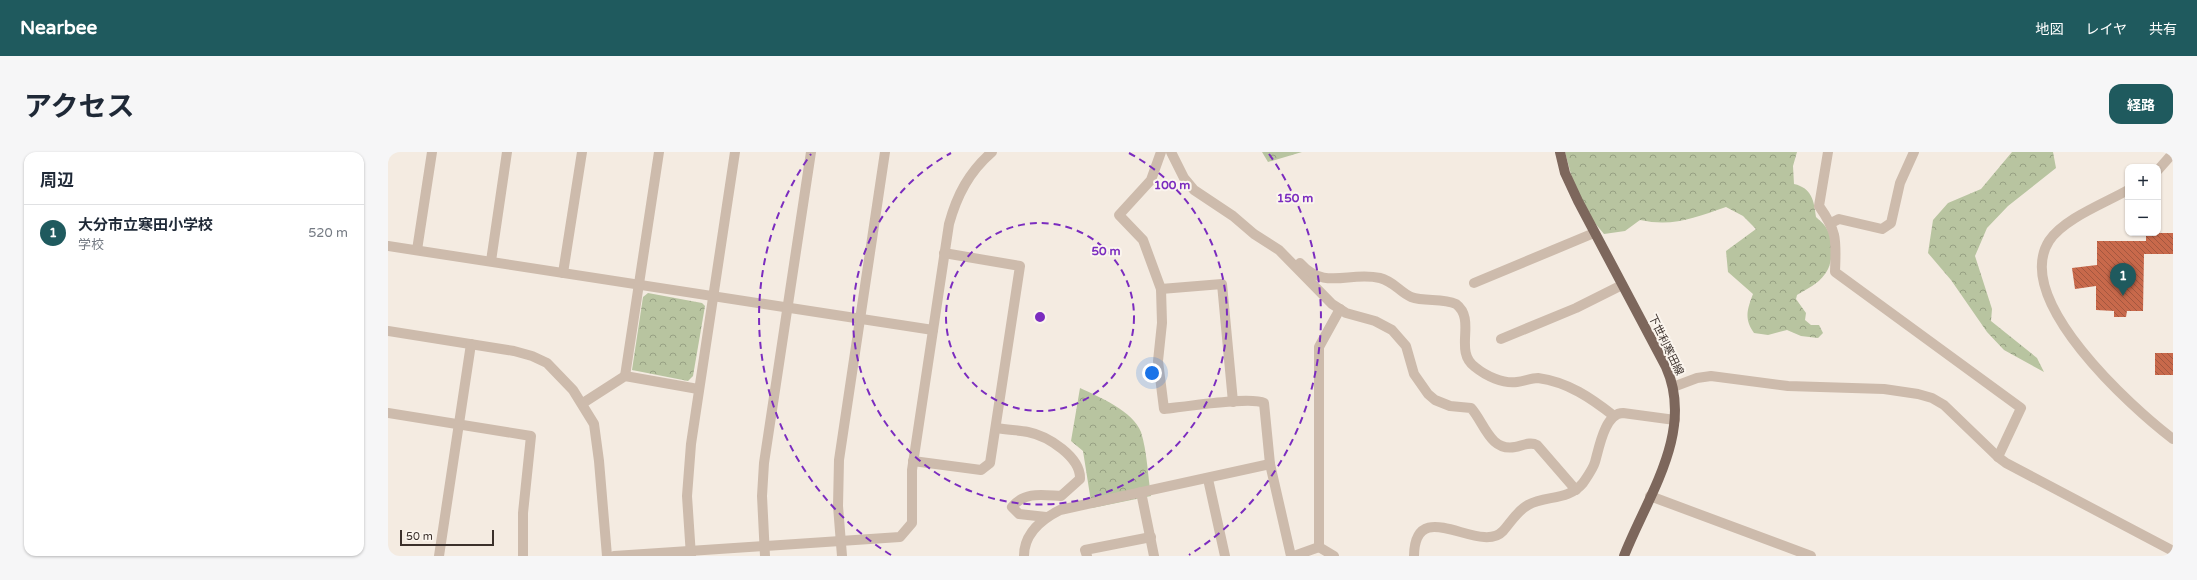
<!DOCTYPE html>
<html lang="ja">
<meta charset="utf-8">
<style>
body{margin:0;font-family:"Varela Round","Noto Sans JP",sans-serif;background:#f6f6f7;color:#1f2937}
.controls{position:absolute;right:12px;top:12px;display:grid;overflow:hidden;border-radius:8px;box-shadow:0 1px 3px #0004}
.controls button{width:36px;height:36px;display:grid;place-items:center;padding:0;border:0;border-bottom:1px solid #e0e1e3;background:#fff;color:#1f2937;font:20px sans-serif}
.scale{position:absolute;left:12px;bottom:10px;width:94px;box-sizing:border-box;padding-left:4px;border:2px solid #3b302b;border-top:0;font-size:11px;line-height:14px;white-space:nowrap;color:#3b302b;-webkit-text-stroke:3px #fbf5ee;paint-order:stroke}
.you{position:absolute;left:764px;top:221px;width:14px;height:14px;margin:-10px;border:3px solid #fff;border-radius:50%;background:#1a73e8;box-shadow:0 0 0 6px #1a73e833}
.badge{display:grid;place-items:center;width:26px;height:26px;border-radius:50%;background:#1f5a5e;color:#fff;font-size:13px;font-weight:700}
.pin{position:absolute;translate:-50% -33px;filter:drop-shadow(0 1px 2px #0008)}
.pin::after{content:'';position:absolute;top:21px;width:14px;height:12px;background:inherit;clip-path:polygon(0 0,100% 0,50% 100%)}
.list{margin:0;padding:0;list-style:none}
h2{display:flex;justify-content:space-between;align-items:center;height:52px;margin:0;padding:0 16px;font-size:17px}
h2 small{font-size:13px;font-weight:400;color:#747a83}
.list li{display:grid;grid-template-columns:26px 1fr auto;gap:12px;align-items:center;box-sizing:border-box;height:56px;padding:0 16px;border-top:1px solid #e0e1e3}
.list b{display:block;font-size:15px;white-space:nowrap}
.list p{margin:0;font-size:13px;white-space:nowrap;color:#747a83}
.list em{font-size:13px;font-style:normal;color:#747a83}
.map{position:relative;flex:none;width:1785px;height:404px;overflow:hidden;border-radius:12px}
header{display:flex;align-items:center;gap:24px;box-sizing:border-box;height:56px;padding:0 20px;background:#1f5a5e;color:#fff}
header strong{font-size:19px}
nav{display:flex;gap:22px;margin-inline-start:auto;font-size:14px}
.intro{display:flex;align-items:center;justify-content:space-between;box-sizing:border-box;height:96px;padding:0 24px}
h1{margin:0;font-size:28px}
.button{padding:10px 18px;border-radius:12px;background:#1f5a5e;color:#fff;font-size:14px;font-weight:700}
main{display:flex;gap:24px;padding:0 24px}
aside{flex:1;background:#fff;border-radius:12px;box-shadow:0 1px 3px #0004}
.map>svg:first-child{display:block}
</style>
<header>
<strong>Nearbee</strong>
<nav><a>地図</a><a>レイヤ</a><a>共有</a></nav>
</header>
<div class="intro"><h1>アクセス</h1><a class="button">経路</a></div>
<main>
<aside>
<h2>周辺<small></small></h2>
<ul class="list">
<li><span class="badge">1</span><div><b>大分市立寒田小学校</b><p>学校</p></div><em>520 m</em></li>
</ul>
</aside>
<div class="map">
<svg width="1785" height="404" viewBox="0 0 1785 404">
<defs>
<pattern id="forest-crowns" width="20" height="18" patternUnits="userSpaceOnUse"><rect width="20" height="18" fill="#b8c4a0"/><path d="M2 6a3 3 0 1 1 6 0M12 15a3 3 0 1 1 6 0" fill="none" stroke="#97a083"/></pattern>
<pattern id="building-back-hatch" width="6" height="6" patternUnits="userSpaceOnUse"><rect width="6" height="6" fill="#c8694b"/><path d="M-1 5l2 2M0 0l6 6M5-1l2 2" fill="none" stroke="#a4573f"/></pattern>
</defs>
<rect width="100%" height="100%" fill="#f4ebe1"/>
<g fill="url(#forest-crowns)">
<path d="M874,0H914L880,10Z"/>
<path d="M1177,0H1409L1405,14L1406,32C1424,36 1426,49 1428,65C1431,68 1435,71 1437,74C1446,85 1446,111 1437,122C1430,132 1419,137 1409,143L1408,147L1418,161L1417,168L1423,173H1431L1435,181L1430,186L1413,184L1399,178L1380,183L1366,181C1356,167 1359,158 1365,142L1340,120L1338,99L1368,77L1355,64L1338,55C1306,66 1285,75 1252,68L1237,79L1216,82L1191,52Z"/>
<path d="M1624,0H1665L1668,16L1620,54L1599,76L1587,104L1604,157L1603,169L1649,206L1656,220L1616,198L1599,180L1563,128L1540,101L1545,68L1560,51L1593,37Z"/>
<path d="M260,141L314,151L317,154L305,224L300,229L244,218L255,145Z"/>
<path d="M692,236C711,245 745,259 753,280C759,299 760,325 763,344L704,356L695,299L683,289Z"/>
</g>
<g fill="url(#building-back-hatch)">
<path d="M1758,81H1785V102H1756L1755,159H1739L1738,165H1726V159L1708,158V134L1687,137L1684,116L1709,113V89H1758Z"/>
<rect x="1767" y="201" width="18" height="22"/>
</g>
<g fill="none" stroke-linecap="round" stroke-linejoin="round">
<g stroke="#cdbbac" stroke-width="10">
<path d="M773,0L763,28L731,63L755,88L773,137L774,171L770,209L776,257C794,255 863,244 876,251L882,312L903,404"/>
<path d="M783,0L796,26L806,38L845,64L866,82L891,98L944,152L958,161L987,169L1004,178L1018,194L1026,222L1040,242L1047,248L1062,254L1083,256C1096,270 1102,300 1127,295C1134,294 1142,289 1149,293L1188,338"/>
<path d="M1440,0L1431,54C1450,81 1448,88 1447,120L1633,256L1610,305"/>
<path d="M1770,18L1785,1"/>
<path d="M1740,38C1717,51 1675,67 1661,89C1624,148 1743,255 1785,287"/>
<path d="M1443,71L1451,67L1494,77L1503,71L1512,31L1526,0"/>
<path d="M0,94L545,178"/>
<path d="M29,98L44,0"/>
<path d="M103,109L119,0"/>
<path d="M912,111C937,139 960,119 992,126C1005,129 1012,140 1023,145C1037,150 1054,146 1068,152C1089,168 1065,199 1087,215C1098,224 1115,232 1129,230C1137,229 1143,226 1150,226C1180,230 1203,246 1226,264"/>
<path d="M175,121L194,0"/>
<path d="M1086,131L1206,81"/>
<path d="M773,137L834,132L845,250"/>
<path d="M0,179L126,199L144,204L159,211L185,238L206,272L211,309L219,404"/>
<path d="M1113,187L1188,156L1234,133"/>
<path d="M237,224L271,0"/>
<path d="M1285,235L1309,226L1323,224L1400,234L1496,237L1530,242L1544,246L1556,253L1610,305L1618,311L1785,399"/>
<path d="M195,251L237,224L310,237"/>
<path d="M0,261L143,284L135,361V404"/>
<path d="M609,276C619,278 630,278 640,280C660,284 693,305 692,327L673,344C655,343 637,339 624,355L631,362L658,365"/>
<path d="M525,309L593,318L602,311L632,114L556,101"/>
<path d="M820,327L837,404"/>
<path d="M753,340L766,404"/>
<path d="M1262,344L1423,404"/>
<path d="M931,395L946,404"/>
<path d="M51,404L83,192"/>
<path d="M226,404L512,385L524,371V318L561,72C569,43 581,20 604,0"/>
<path d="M303,404L299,344L303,292L347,0"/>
<path d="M377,404L374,344L376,311L423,0"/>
<path d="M454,404L450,354L451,308L497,0"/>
<path d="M636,404C636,381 654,367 672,358L882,312"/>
<path d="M699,404L697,398L763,385"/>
<path d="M906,404L931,395V195L952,157"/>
<path d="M1026,404C1027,341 1092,404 1115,379C1123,370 1129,359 1140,353C1158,343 1180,349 1195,331C1199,325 1205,317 1207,310C1211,296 1217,261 1235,261L1287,268"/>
</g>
<path stroke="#7d675c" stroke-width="10" d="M1172,0L1177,21L1190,49L1278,215C1307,280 1259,345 1236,404"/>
</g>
<g fill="none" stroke="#7b2cbf" stroke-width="2" stroke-dasharray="7 5">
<circle cx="652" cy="165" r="94"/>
<path d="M741 1A187 187 0 1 1 563 1"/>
<path d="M503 403A281 281 0 0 1 423 2M881 2A281 281 0 0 1 801 403"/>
</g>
<g text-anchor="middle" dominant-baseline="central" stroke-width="4" stroke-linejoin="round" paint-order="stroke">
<g font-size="11" fill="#3b302b" stroke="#fbf5ee">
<text transform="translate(1278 193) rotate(64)">下世利寒田線</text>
</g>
</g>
<circle cx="652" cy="165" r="6" fill="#7b2cbf" stroke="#fbf5ee" stroke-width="2"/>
<g font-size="12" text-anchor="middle" font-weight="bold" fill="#7b2cbf" stroke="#fbf5ee" stroke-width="4" stroke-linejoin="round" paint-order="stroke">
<text x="784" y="37">100 m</text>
<text x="907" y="50">150 m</text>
<text x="718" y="103">50 m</text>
</g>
</svg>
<div class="controls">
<button>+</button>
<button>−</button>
</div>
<div class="scale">50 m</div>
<div class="you"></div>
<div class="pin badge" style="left:1735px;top:144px">1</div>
</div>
</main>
